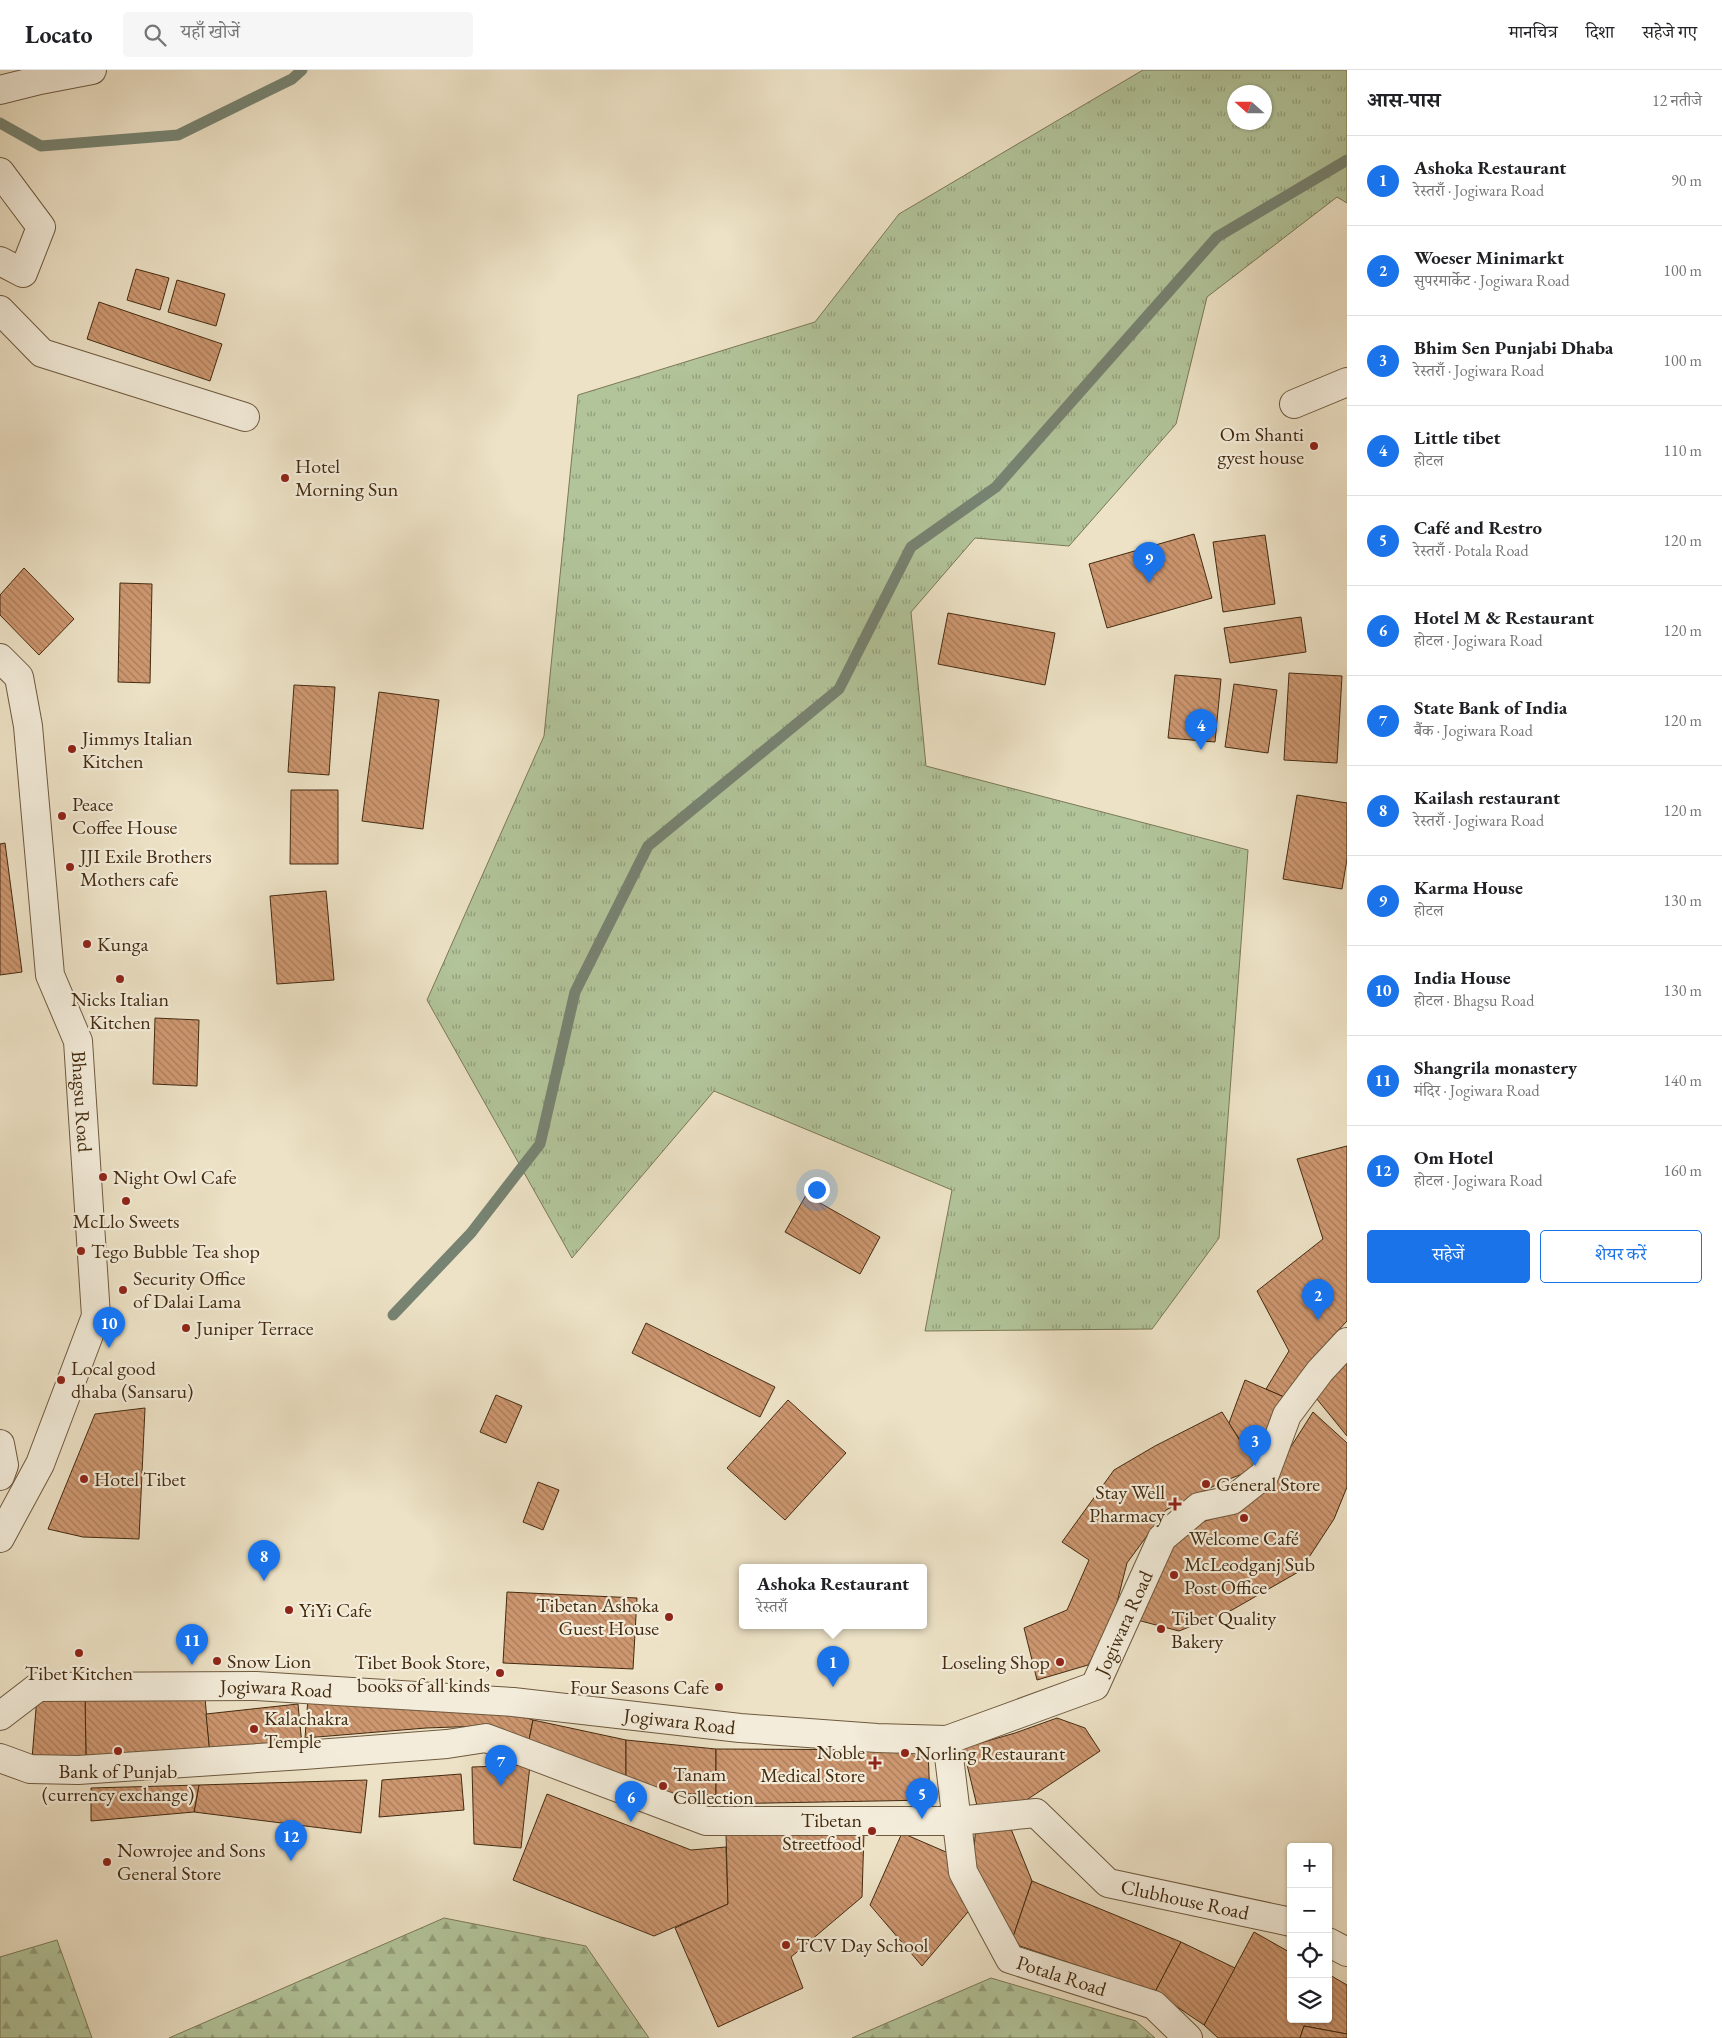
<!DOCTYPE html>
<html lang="hi">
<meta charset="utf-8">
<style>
body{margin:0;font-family:"EB Garamond","Noto Serif Devanagari",serif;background:#f6f6f6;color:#202124}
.controls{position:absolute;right:15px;bottom:15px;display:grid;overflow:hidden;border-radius:5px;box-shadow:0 1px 4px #0004}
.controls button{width:45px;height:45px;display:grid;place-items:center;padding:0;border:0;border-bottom:1px solid #e0e0e0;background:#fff;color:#202124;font:25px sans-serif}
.compass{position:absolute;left:1227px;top:15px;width:45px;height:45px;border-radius:50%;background:#fff;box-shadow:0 1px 4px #0004;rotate:291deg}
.you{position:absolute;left:816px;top:1119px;width:18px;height:18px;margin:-12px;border:4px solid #fff;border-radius:50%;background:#1a73e8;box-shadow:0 0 0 8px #1a73e833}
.badge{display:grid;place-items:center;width:32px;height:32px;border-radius:50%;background:#1a73e8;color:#fff;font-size:16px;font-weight:700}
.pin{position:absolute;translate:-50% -41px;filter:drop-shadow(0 1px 2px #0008)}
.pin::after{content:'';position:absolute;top:26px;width:18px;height:15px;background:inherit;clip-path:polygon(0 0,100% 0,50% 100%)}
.popup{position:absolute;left:739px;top:1494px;width:188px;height:65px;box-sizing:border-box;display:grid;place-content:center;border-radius:5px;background:#fff;filter:drop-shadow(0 1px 4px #0005);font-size:16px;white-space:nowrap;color:#757577}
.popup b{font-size:19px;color:#202124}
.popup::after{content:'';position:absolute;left:50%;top:100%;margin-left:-10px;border:10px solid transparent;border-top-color:#fff}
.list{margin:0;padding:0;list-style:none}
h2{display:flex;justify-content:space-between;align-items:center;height:65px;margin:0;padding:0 20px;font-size:21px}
h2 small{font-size:16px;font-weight:400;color:#757577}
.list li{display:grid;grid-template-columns:32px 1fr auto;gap:15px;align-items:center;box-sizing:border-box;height:90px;padding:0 20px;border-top:1px solid #e0e0e0}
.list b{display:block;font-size:19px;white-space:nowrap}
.list p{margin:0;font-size:16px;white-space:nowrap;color:#757577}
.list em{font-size:16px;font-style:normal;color:#757577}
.actions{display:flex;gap:10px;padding:15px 20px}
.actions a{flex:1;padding:11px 0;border:1px solid #1a73e8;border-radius:5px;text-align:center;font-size:18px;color:#1a73e8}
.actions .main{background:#1a73e8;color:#fff}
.icon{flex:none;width:28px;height:28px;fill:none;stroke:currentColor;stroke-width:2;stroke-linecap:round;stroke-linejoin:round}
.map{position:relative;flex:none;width:1347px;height:1968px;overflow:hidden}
header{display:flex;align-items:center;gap:30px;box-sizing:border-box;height:70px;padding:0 25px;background:#fff;border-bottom:1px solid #e0e0e0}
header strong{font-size:24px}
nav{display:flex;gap:28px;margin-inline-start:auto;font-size:18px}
.search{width:350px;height:45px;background:#f6f6f6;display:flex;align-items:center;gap:12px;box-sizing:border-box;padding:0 18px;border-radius:5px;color:#757577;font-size:19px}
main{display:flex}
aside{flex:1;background:#fff}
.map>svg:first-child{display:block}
</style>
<header>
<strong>Locato</strong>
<div class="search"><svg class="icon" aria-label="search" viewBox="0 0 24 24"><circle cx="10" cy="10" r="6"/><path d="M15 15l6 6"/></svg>यहाँ खोजें</div>
<nav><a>मानचित्र</a><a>दिशा</a><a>सहेजे गए</a></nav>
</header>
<main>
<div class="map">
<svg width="1347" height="1968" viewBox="0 0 1347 1968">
<defs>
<pattern id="grass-tufts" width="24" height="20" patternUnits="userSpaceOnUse" patternTransform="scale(1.25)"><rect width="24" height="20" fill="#b2c49a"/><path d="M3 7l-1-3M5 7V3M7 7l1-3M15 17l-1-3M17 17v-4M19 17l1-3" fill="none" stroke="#929f7c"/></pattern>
<pattern id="forest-firs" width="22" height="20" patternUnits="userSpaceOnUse" patternTransform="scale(1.25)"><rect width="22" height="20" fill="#b2c49a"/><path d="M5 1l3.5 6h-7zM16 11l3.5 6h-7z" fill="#929f7c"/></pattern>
<pattern id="building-back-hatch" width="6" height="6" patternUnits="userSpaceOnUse" patternTransform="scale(1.25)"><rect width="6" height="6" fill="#cd9770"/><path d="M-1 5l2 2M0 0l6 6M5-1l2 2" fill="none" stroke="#a87b5b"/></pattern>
</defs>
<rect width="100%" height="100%" fill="#ede2c6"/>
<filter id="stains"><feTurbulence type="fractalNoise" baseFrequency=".004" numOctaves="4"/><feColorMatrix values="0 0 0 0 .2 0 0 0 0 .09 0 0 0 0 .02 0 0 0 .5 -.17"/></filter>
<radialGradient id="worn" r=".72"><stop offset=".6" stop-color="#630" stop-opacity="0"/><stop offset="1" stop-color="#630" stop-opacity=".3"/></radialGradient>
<path fill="url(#grass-tufts)" stroke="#7b7855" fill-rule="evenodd" d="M1143,0H1347V133L1337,127L1207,227L1176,354L1069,476L975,468L911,542L926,696L1248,780L1219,1168L1152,1259L925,1261L952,1120L714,1021L572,1188L427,930L544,666L578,325L815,252L899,144ZM1234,22H1264V52H1234Z"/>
<g fill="url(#forest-firs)" stroke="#7b7855">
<path d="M444,1848L586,1876L649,1968H169Z"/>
<path d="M57,1870L92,1968H0V1887Z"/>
<path d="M991,1908L1136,1951L1155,1968H852Z"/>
</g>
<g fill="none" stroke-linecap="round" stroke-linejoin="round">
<g stroke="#778372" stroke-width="11">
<path d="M0,53L41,76L178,65L292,9L302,0"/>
<path d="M393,1245L471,1163L540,1074L575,922L648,776L839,619L911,477L996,417L1217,167L1347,90"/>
</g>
</g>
<g fill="url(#building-back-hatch)" stroke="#442b10">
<path d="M136,199L169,208L160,240L127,230Z"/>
<path d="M177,210L225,224L216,256L168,242Z"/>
<path d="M99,232L222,274L210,311L87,269Z"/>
<path d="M1194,464L1212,528L1107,558L1089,494Z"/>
<path d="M1265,465L1275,534L1223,542L1213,472Z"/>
<path d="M24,498L74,549L39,585L0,545V525Z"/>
<path d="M120,513L152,514L150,613L118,612Z"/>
<path d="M948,543L1055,563L1045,615L938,594Z"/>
<path d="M1301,547L1306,582L1230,593L1224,558Z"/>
<path d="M1289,603L1342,606L1337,693L1284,690Z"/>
<path d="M1175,605L1221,609L1215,672L1168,668Z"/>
<path d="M1234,614L1277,620L1268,683L1225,677Z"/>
<path d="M294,615L335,617L329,705L288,702Z"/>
<path d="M379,622L439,630L423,759L362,751Z"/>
<path d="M291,720H338V794H290Z"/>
<path d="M1297,725L1347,733V789L1342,819L1283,809Z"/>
<path d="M5,773L22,902L0,905V774Z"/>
<path d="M326,821L334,910L277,914L270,826Z"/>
<path d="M155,948L199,950L197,1016L153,1014Z"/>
<path d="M1347,1076V1251L1332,1267L1284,1327L1266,1319L1289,1281L1257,1221L1323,1169L1297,1089Z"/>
<path d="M806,1125L880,1167L860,1204L785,1162Z"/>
<path d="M646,1253L775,1317L760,1347L632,1283Z"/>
<path d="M1347,1293V1366L1312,1323Z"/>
<path d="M1245,1310L1284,1327L1257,1398L1229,1353Z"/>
<path d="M496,1325L522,1336L506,1373L480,1362Z"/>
<path d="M788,1330L846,1383L785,1450L727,1398Z"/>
<path d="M145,1338L139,1469L83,1467L48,1459L95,1344Z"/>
<path d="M1222,1342L1257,1398L1222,1412L1166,1440L1127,1493L1111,1556L1088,1595L1037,1610L1024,1558L1067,1540L1089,1490L1062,1472L1114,1400L1155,1376Z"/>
<path d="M1313,1342L1347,1373V1417L1334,1449L1300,1501L1232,1540L1179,1561L1137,1550L1166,1477L1202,1452L1241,1440L1264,1419Z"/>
<path d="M538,1412L559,1420L543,1460L523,1452Z"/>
<path d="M507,1522L637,1528L633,1599L503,1593Z"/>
<path d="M85,1625L205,1628L210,1684L86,1688Z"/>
<path d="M85,1625L86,1688L32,1689L37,1626Z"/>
<path d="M308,1628L502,1640L533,1650L528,1675L482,1656L426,1658L305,1668Z"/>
<path d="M298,1634L302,1675L210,1684L206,1644Z"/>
<path d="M1057,1648L1085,1658L1100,1681L1007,1743L978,1740L963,1678L1015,1663Z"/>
<path d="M533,1650L626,1670V1710L528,1675Z"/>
<path d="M626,1670L716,1679V1725L673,1723L626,1710Z"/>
<path d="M716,1679L928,1680L930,1730L716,1734Z"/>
<path d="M530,1695L521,1778L474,1774L472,1697Z"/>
<path d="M461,1704L464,1740L379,1747L382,1710Z"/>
<path d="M367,1710L361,1763L194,1742L199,1715Z"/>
<path d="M199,1715L194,1742L91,1751V1718Z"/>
<path d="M547,1724L691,1780L726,1777L728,1834L654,1866L513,1810Z"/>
<path d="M1009,1754L1032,1811L1011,1873L972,1797L976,1757Z"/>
<path d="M864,1762L862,1827L791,1887L803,1918L718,1957L675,1858L728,1834L726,1764Z"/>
<path d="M902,1763L953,1785L973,1836L922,1896L870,1835Z"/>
<path d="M1032,1811L1181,1872L1155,1922L1011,1873Z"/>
<path d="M1254,1862L1291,1883V1949H1328V1904L1347,1915V1964L1304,1956L1300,1968H1218L1204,1955Z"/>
<path d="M1181,1872L1235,1898L1204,1955L1155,1922Z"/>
<path d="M1304,1956L1347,1964V1968H1300Z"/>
</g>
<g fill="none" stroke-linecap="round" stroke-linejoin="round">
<defs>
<g id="minor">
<path d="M0,20L40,10L92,0"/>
<path d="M0,102L41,157L23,203L0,191"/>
<path d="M0,240L42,283L245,347"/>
<path d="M1294,334L1347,312"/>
<path id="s1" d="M0,588L19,607L28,656L50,905L78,971L96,1246L40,1394L0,1468"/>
<path d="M0,1374L4,1395L0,1406"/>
<path id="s2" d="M0,1646L38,1617L256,1616L513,1632L740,1658L877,1668L947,1670L1095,1616L1162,1468L1199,1437L1232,1430L1265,1404L1287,1345L1320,1301L1347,1272"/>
<path id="s3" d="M947,1670L963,1802L1010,1889L1154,1935L1188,1968"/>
<path id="s4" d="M0,1688L30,1699L78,1700L304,1685L447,1674L486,1668L706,1751H957L1036,1743L1108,1813L1291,1852"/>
<path d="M1328,1872L1347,1882"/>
</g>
</defs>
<use href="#minor" stroke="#6e593e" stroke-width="30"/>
<use href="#minor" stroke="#f3ecda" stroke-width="28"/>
</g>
<g fill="#8f2418" stroke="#f3ecda" stroke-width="2">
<circle cx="1314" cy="376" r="5"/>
<circle cx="285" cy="408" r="5"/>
<circle cx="72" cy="679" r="5"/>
<circle cx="62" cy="746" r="5"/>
<circle cx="70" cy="797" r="5"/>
<circle cx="87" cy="874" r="5"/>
<circle cx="120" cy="909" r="5"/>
<circle cx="103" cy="1107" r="5"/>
<circle cx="126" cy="1131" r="5"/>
<circle cx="81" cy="1181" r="5"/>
<circle cx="123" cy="1220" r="5"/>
<circle cx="186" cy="1258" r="5"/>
<circle cx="61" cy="1310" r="5"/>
<circle cx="84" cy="1409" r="5"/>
<circle cx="1206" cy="1414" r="5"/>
<path d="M1172.5 1426.5h5v5h5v5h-5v5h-5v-5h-5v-5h5z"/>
<circle cx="1244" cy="1448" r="5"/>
<circle cx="1174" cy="1505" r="5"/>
<circle cx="289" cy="1540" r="5"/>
<circle cx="669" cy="1547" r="5"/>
<circle cx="1161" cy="1559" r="5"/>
<circle cx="79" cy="1583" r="5"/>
<circle cx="217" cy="1591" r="5"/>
<circle cx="1060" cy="1592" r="5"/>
<circle cx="500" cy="1603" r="5"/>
<circle cx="719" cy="1617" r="5"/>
<circle cx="254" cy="1659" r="5"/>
<circle cx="118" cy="1681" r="5"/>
<circle cx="905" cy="1683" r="5"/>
<path d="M872.5 1685.5h5v5h5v5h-5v5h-5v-5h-5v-5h5z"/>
<circle cx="663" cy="1716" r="5"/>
<circle cx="872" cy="1761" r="5"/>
<circle cx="107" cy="1792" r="5"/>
<circle cx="786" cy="1875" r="5"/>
</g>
<g text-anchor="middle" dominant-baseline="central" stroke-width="4.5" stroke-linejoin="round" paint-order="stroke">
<g font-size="20" fill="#442b10" stroke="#f3ecda" text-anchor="start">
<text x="1304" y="364" text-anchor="end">Om Shanti<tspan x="1304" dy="23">gyest house</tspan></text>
<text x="295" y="396">Hotel<tspan x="295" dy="23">Morning Sun</tspan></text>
<text x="82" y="668">Jimmys Italian<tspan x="82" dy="23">Kitchen</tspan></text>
<text x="72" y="734">Peace<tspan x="72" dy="23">Coffee House</tspan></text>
<text x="80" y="786">JJI Exile Brothers<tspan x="80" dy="23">Mothers cafe</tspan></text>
<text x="97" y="874">Kunga</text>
<text x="120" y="929" text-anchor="middle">Nicks Italian<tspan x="120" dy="23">Kitchen</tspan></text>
<text x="113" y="1107">Night Owl Cafe</text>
<text x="126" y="1151" text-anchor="middle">McLlo Sweets</text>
<text x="91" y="1181">Tego Bubble Tea shop</text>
<text x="133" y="1208">Security Office<tspan x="133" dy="23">of Dalai Lama</tspan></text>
<text x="196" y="1258">Juniper Terrace</text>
<text x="71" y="1298">Local good<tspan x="71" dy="23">dhaba (Sansaru)</tspan></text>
<text x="94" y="1409">Hotel Tibet</text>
<text x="1216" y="1414">General Store</text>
<text x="1165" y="1422" text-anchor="end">Stay Well<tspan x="1165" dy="23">Pharmacy</tspan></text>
<text x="1244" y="1468" text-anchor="middle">Welcome Café</text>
<text x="1184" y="1494">McLeodganj Sub<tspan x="1184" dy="23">Post Office</tspan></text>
<text x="659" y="1535" text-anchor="end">Tibetan Ashoka<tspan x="659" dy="23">Guest House</tspan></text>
<text x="299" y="1540">YiYi Cafe</text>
<text x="1171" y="1548">Tibet Quality<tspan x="1171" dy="23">Bakery</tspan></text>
<text x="227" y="1591">Snow Lion</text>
<text x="490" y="1592" text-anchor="end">Tibet Book Store,<tspan x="490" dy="23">books of all kinds</tspan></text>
<text x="1050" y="1592" text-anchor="end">Loseling Shop</text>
<text x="79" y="1603" text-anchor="middle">Tibet Kitchen</text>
<text x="709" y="1617" text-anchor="end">Four Seasons Cafe</text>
<text x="264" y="1648">Kalachakra<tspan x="264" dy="23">Temple</tspan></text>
<text x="865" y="1682" text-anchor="end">Noble<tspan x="865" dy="23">Medical Store</tspan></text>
<text x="915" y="1683">Norling Restaurant</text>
<text x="118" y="1701" text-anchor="middle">Bank of Punjab<tspan x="118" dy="23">(currency exchange)</tspan></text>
<text x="673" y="1704">Tanam<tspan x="673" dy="23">Collection</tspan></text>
<text x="862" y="1750" text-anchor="end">Tibetan<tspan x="862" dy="23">Streetfood</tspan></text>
<text x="117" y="1780">Nowrojee and Sons<tspan x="117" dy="23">General Store</tspan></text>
<text x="796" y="1875">TCV Day School</text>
</g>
<g font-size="20" fill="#442b10" stroke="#f3ecda">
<text stroke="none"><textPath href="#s1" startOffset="459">Bhagsu Road</textPath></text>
<text stroke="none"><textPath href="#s2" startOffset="1186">Jogiwara Road</textPath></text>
<text stroke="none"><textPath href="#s2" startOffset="286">Jogiwara Road</textPath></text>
<text stroke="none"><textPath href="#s2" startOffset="691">Jogiwara Road</textPath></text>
<text stroke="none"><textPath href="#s4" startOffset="1234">Clubhouse Road</textPath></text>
<text stroke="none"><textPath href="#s3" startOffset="286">Potala Road</textPath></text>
</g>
</g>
<rect width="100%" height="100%" filter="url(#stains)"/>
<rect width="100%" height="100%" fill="url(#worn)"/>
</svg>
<div class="controls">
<button>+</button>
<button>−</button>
<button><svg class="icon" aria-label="locate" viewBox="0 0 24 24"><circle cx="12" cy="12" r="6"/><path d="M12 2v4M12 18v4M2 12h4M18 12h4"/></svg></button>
<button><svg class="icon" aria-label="layers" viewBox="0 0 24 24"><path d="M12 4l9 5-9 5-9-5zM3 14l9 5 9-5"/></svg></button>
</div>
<svg class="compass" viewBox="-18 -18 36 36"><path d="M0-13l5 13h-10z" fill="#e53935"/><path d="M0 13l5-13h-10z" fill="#757577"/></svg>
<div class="you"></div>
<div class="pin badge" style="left:833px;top:1617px">1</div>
<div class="popup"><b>Ashoka Restaurant</b>रेस्तराँ</div>
<div class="pin badge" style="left:1318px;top:1250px">2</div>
<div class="pin badge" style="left:1255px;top:1396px">3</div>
<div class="pin badge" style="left:1201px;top:680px">4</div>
<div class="pin badge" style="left:922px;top:1749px">5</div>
<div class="pin badge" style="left:631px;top:1752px">6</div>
<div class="pin badge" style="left:501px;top:1716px">7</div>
<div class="pin badge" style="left:264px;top:1511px">8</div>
<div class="pin badge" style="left:1149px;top:513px">9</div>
<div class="pin badge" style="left:109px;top:1278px">10</div>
<div class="pin badge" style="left:192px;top:1595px">11</div>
<div class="pin badge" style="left:291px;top:1791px">12</div>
</div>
<aside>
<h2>आस-पास<small>12 नतीजे</small></h2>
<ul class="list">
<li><span class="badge">1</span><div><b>Ashoka Restaurant</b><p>रेस्तराँ · Jogiwara Road</p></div><em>90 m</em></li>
<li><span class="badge">2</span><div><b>Woeser Minimarkt</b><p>सुपरमार्केट · Jogiwara Road</p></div><em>100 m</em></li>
<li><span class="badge">3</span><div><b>Bhim Sen Punjabi Dhaba</b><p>रेस्तराँ · Jogiwara Road</p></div><em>100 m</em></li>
<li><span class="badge">4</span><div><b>Little tibet</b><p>होटल</p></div><em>110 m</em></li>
<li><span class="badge">5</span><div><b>Café and Restro</b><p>रेस्तराँ · Potala Road</p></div><em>120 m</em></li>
<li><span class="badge">6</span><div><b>Hotel M &amp; Restaurant</b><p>होटल · Jogiwara Road</p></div><em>120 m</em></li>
<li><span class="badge">7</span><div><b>State Bank of India</b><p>बैंक · Jogiwara Road</p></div><em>120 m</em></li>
<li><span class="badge">8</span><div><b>Kailash restaurant</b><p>रेस्तराँ · Jogiwara Road</p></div><em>120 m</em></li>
<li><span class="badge">9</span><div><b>Karma House</b><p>होटल</p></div><em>130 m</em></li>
<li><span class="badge">10</span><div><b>India House</b><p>होटल · Bhagsu Road</p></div><em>130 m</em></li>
<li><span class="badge">11</span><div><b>Shangrila monastery</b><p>मंदिर · Jogiwara Road</p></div><em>140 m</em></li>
<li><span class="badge">12</span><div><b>Om Hotel</b><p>होटल · Jogiwara Road</p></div><em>160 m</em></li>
</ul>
<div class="actions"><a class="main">सहेजें</a><a>शेयर करें</a></div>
</aside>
</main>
